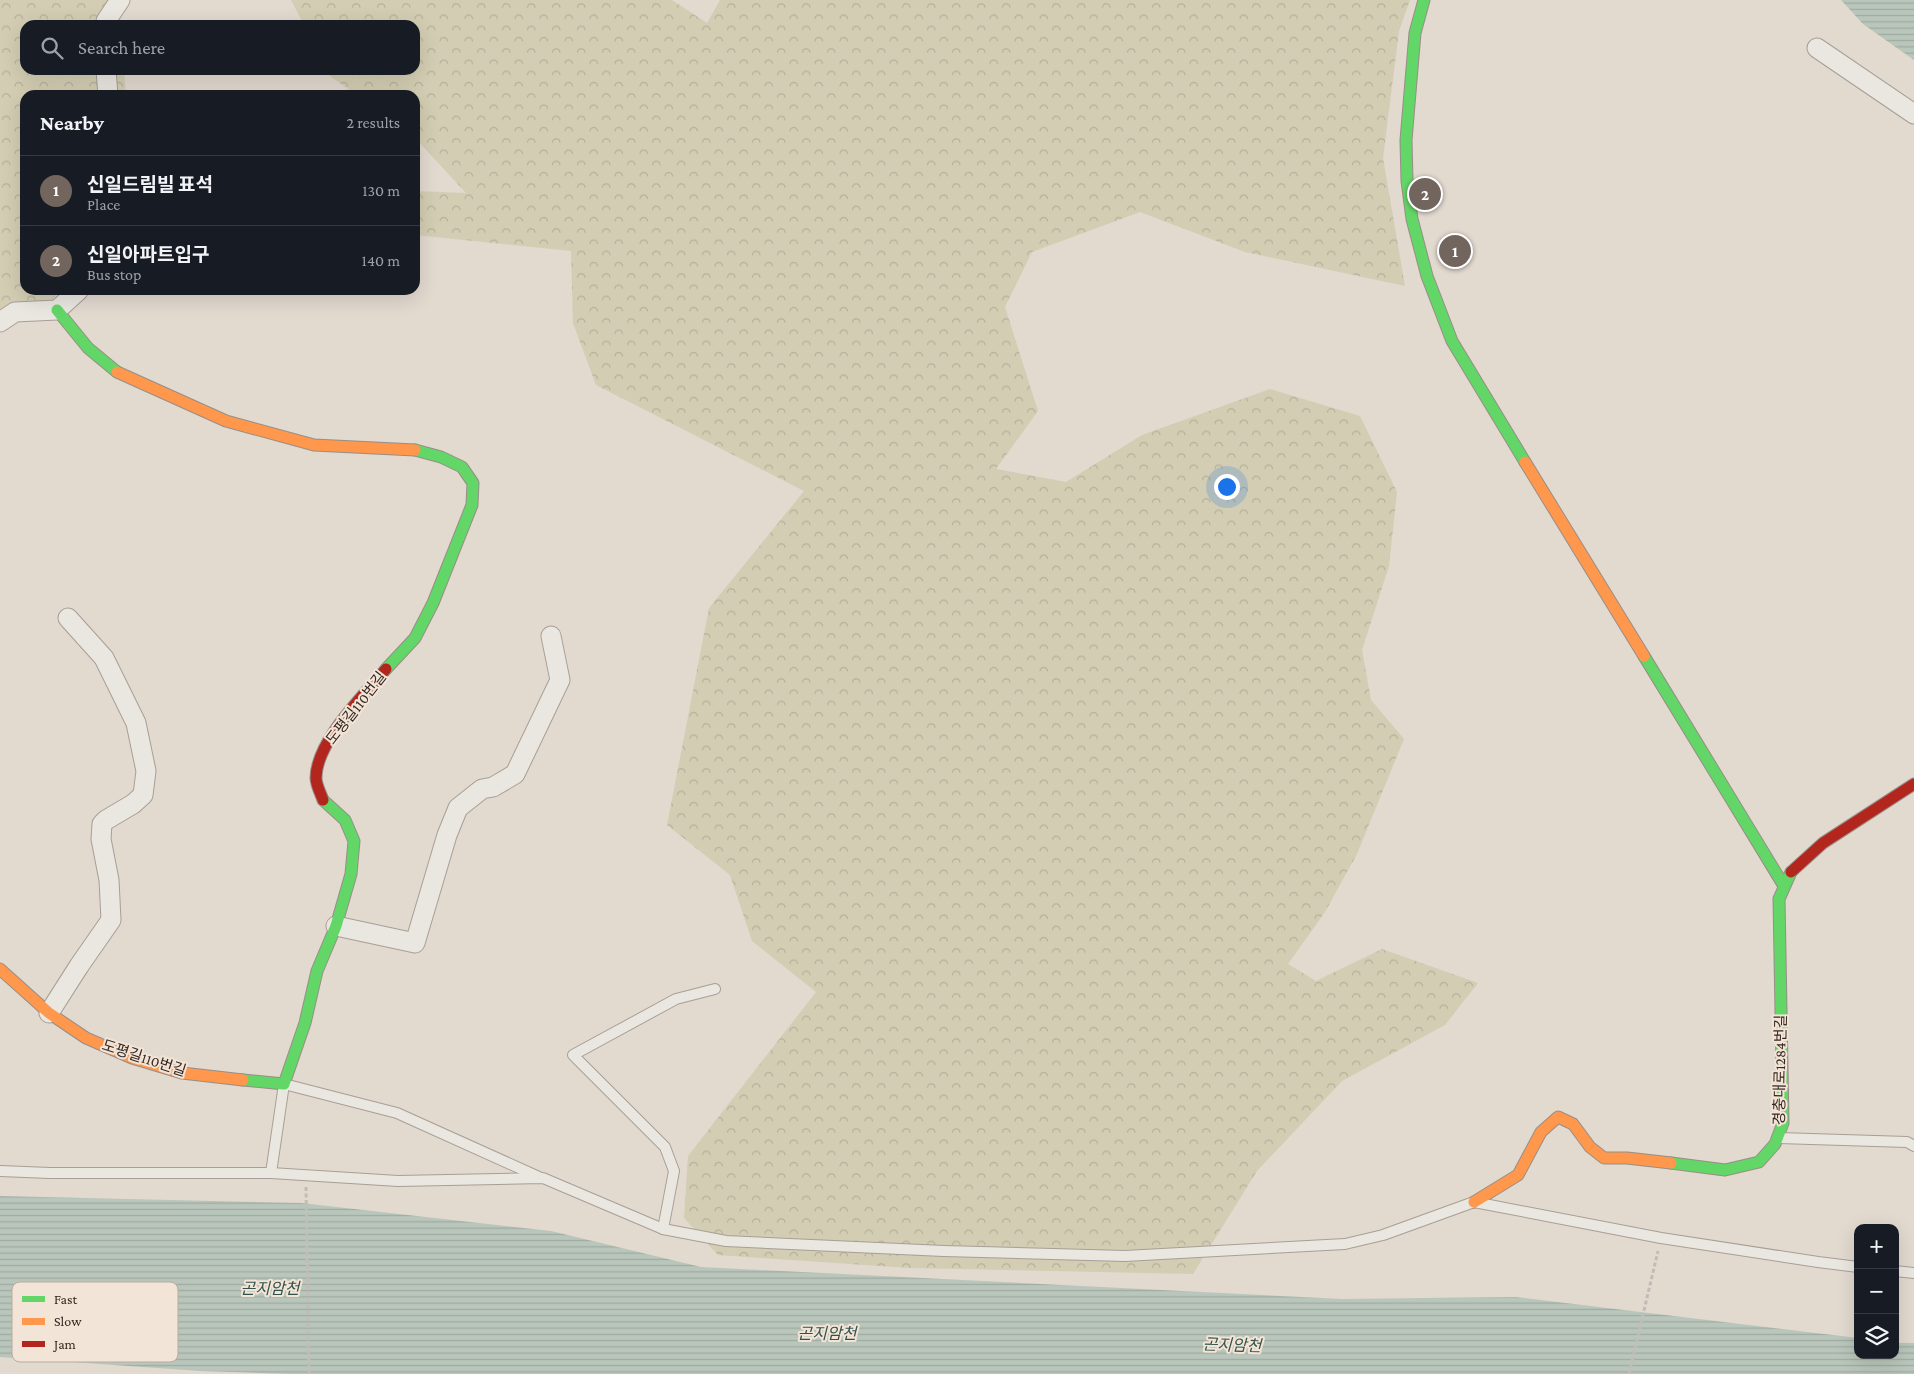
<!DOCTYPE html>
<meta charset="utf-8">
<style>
body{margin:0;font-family:"Crimson Pro","Noto Sans KR",serif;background:#242831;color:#f1f3f6}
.controls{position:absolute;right:15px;bottom:15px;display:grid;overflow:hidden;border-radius:10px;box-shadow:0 5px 20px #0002}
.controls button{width:45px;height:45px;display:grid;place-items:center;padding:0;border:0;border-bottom:1px solid #363941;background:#171b24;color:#f1f3f6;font:25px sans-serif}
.you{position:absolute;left:1226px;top:486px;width:18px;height:18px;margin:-12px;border:4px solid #fff;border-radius:50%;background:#1a73e8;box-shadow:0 0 0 8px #1a73e833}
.badge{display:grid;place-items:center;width:32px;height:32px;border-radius:50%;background:#72655d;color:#fff;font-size:16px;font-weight:700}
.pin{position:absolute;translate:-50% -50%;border:2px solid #fff;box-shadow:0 1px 5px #0006}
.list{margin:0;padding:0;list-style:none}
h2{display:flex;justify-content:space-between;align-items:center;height:65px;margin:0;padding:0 20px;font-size:21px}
h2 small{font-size:16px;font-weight:400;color:#9ea1a6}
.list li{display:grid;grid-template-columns:32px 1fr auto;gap:15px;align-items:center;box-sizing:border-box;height:70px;padding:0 20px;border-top:1px solid #363941}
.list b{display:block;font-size:19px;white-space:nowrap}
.list p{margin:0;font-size:16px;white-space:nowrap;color:#9ea1a6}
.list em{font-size:16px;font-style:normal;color:#9ea1a6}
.icon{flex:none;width:28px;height:28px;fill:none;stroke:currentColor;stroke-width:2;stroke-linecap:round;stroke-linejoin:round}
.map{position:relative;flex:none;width:1914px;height:1374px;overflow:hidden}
.search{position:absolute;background:#171b24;box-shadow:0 5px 20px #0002;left:20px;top:20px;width:400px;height:55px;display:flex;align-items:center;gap:12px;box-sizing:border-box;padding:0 18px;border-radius:15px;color:#9ea1a6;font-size:19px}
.panel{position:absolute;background:#171b24;box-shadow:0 5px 20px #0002;left:20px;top:90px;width:400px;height:205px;border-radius:15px}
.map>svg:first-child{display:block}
</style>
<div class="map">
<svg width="1914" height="1374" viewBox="0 0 1914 1374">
<defs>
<pattern id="forest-crowns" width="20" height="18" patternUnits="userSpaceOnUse" patternTransform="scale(1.25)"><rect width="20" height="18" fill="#d3cdb3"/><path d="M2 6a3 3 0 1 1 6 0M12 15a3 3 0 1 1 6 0" fill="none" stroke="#b6b09a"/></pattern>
<pattern id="water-rules" width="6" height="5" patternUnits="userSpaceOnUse" patternTransform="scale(1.25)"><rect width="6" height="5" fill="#b9c6bb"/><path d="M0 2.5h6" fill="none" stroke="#a0aaa0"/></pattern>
</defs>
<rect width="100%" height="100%" fill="#e2d9cf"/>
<g fill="url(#forest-crowns)">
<path d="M0,0H119L121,25H25V70H124L126,95H25V290H61L34,317L0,310Z"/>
<path d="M291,0H672L707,23L720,0H1410L1399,31L1383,158L1405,286L1245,252L1140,212L1032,252L1005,307L1038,411L996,469L1066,482L1142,435L1270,389L1360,416L1397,492L1389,566L1362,650L1371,700L1404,739L1357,854L1325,912L1288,964L1316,981L1382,949L1478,983L1445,1025L1342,1081L1257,1171L1193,1274L909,1268L718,1255L684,1218L688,1156L816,992L752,941L730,875L667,825L709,608L804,491L596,385L573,323L571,251L415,235V191L466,193L415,138V95H356L330,76L327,70H415V25H304Z"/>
</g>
<g fill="url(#water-rules)">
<path d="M1841,0H1914V60L1863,24Z"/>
<path d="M0,1196L301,1203L551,1231L701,1267L1342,1299L1516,1297L1858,1338V1355H1895V1343H1914V1374H291L200,1371L0,1357Z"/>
</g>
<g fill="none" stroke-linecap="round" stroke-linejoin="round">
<defs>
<g id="lane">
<path d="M1779,1138L1907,1142L1914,1146"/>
<path d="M0,1171L50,1173H271L398,1181L543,1178L663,1229L726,1241L944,1251L1125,1256L1345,1244L1383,1235L1474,1202L1661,1238L1818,1262L1858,1267"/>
<path d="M271,1173L284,1084L397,1113L539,1177"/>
<path d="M663,1229L674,1171L665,1147L573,1055L676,999L715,989"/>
<path d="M1895,1271L1914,1273"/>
</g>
<g id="street">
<path d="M106,25V21L120,0"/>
<path d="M1817,48L1914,114"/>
<path d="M106,70L108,95"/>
<path d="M0,322L15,312L57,310L79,290"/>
<path d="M336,926L415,943L447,835L458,808L482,789L493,787L515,774L560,680L551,636"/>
<path d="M49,1013L79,966L111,920L109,880L101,839L102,824L106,820L133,804L143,795L146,771L136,723L104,658L68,618"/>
</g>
<g id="fast">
<path d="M1424,0L1415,33L1406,140L1407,181L1412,219L1427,276L1452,341L1525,462"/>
<path d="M57,310L88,348L117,372"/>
<path d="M1644,656L1784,886"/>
<path d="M386,669L415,638L433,603L472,505L473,483L462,467L441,457L415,450"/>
<path d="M243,1080L284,1084L305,1023L317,971L336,926L351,874L354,841L345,820L323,800"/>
<path d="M1671,1163L1725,1170L1759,1162L1775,1144L1783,1123L1779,899L1791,872"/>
</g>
<g id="slow">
<path d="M117,372L226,421L314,445L415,450"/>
<path d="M1525,462L1644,656"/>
<path d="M0,969L49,1013L86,1038L132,1058L182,1073L243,1080"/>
<path d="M1474,1202L1518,1175L1541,1132L1558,1117L1573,1124L1590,1147L1604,1158H1627L1671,1163"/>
</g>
<g id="jam">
<path d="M323,800C321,794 316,785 316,778C316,742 363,696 386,669"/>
<path d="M1791,872L1823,843L1914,784"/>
</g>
</defs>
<use href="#lane" stroke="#a79f97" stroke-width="12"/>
<use href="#street" stroke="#a79f97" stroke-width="21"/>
<use href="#fast" stroke="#978e88" stroke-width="13"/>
<use href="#slow" stroke="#978e88" stroke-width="13"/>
<use href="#jam" stroke="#978e88" stroke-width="13"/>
<g stroke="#c3bcb6" stroke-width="3" stroke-dasharray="4 2.5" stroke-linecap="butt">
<path d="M306,1187L309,1374"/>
<path d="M1629,1374L1658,1251"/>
</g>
<use href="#lane" stroke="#eae6e0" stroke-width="10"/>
<use href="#street" stroke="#eae6e0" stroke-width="19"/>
<use href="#fast" stroke="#63d668" stroke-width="11"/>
<use href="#slow" stroke="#ff974d" stroke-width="11"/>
<use href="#jam" stroke="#b3261e" stroke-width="11"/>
</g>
<g text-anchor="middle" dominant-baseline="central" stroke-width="4" stroke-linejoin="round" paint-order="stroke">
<g font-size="15" fill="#352720" stroke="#f2e4d6">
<text transform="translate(356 708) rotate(-52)">도평길110번길</text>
<text transform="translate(144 1058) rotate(18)">도평길110번길</text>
<text transform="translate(1780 1070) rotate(-89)">경충대로1284번길</text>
</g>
<g font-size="16" font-style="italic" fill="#31534b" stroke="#f2e4d6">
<text x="270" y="1288">곤지암천</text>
<text x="827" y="1333">곤지암천</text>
<text transform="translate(1232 1345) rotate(2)">곤지암천</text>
</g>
</g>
<rect x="12" y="1282" width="166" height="80" rx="8" fill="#f2e4d6" stroke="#b9ab9f" stroke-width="1"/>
<rect x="22" y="1296" width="23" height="6" fill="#63d668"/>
<rect x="22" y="1318" width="23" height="7" fill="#ff974d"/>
<rect x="22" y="1341" width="23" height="6" fill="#b3261e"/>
<g font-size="14" fill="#352720">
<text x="54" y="1304">Fast</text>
<text x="54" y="1326">Slow</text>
<text x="54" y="1349">Jam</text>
</g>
</svg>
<div class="controls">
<button>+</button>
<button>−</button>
<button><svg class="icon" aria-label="layers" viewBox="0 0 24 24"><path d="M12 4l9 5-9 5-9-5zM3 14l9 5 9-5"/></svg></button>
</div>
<div class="you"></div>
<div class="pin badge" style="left:1455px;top:251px">1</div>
<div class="pin badge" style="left:1425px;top:194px">2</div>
<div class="search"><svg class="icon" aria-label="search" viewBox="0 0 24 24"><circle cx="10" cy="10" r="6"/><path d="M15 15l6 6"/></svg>Search here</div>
<section class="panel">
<h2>Nearby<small>2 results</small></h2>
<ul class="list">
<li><span class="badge">1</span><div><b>신일드림빌 표석</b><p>Place</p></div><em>130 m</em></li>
<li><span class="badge">2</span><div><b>신일아파트입구</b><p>Bus stop</p></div><em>140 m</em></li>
</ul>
</section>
</div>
